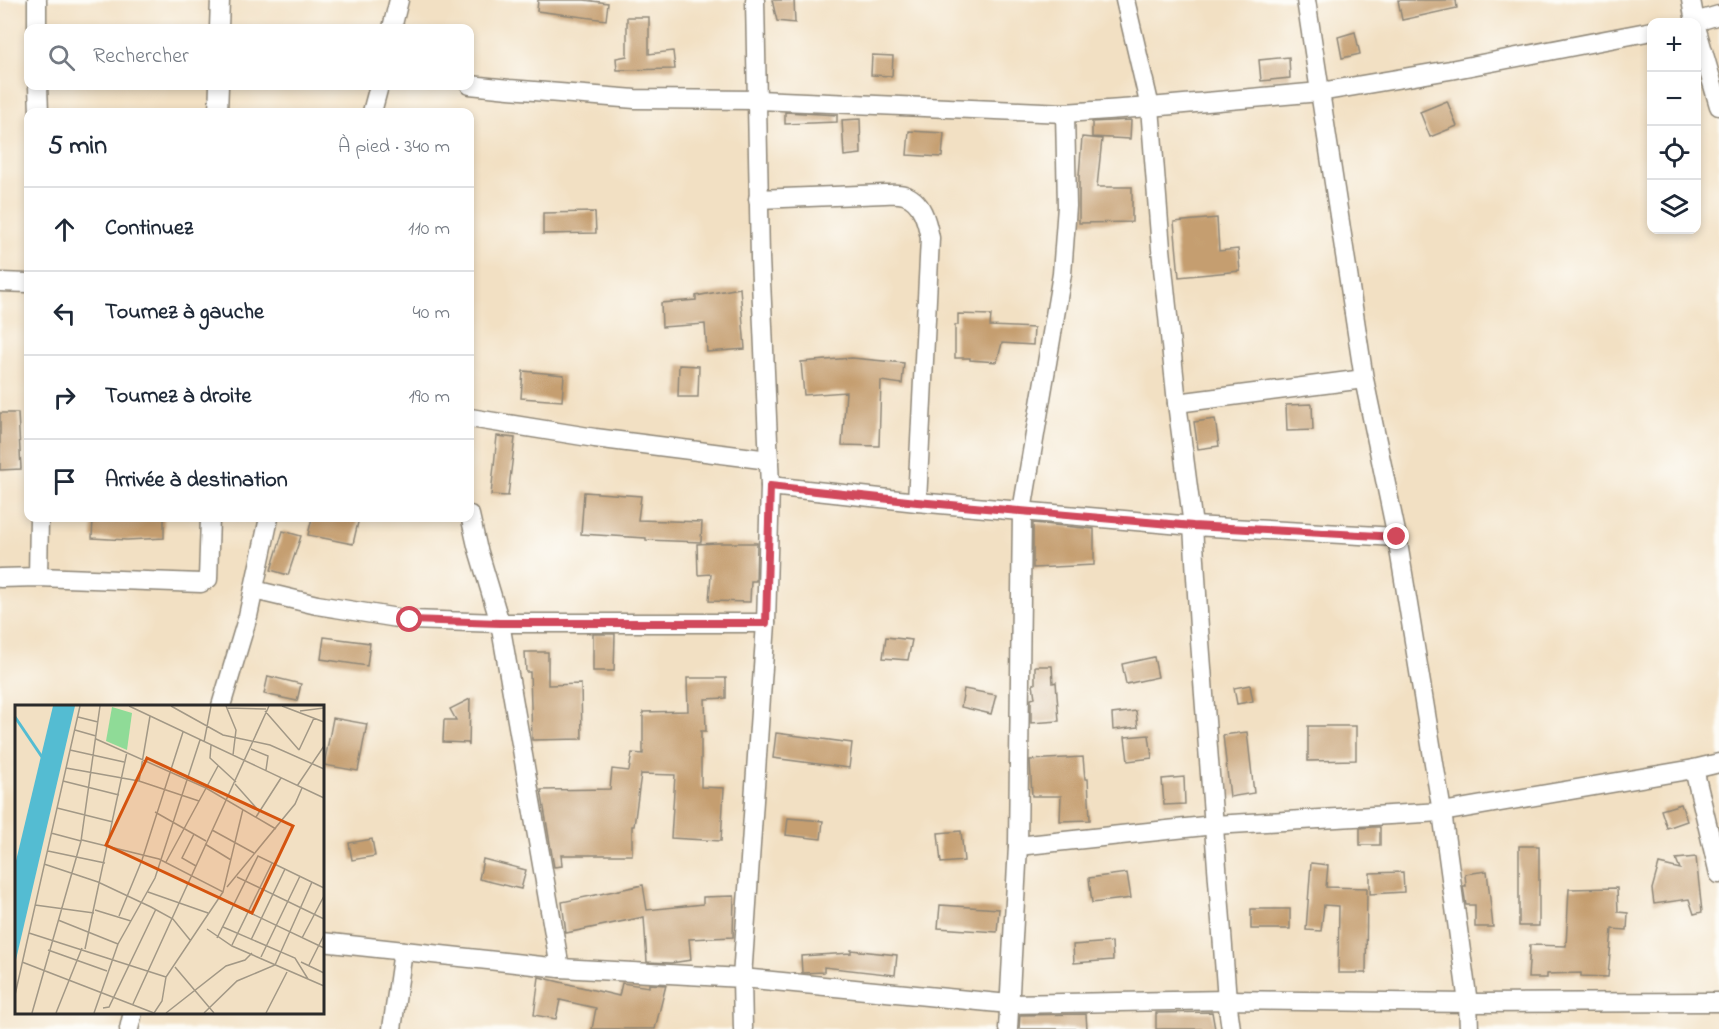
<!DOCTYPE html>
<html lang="fr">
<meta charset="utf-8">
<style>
body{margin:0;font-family:"Indie Flower",sans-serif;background:#f2f2f3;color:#1f2937}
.controls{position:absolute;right:18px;top:18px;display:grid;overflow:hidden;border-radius:12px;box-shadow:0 3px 9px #0003}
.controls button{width:54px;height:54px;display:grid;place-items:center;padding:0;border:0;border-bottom:2px solid #e0e1e3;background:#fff;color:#1f2937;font:30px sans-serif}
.stop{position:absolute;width:18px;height:18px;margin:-14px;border:4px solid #d1495b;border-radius:50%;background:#fff}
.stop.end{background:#d1495b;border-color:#fff;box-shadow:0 2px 6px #0008}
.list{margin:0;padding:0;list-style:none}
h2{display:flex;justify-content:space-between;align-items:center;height:78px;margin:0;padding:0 24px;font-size:26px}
h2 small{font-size:20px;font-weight:400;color:#747a83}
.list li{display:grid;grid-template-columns:39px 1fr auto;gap:18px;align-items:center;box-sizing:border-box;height:84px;padding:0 24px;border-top:2px solid #e0e1e3}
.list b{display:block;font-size:22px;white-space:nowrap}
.list em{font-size:20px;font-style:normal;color:#747a83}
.icon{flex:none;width:33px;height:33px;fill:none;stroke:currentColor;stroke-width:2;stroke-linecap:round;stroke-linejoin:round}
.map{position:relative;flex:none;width:1719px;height:1029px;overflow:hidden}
.search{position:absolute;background:#fff;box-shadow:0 3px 9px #0003;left:24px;top:24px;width:450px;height:66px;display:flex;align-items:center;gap:15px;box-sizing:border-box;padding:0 21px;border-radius:12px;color:#747a83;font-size:22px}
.panel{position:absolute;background:#fff;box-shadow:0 3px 9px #0003;left:24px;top:108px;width:450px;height:414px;border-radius:12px}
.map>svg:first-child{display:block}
</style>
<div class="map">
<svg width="1719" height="1029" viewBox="0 0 1719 1029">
<rect width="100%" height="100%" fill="#fdfcf7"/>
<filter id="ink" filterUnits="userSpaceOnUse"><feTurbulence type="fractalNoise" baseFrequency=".0167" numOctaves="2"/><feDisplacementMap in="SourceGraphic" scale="12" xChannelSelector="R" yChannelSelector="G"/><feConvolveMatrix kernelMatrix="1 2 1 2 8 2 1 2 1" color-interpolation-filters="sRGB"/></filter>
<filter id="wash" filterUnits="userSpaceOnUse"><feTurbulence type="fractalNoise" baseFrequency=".008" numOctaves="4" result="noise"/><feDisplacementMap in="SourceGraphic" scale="24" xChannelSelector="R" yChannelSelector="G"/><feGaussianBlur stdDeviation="1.35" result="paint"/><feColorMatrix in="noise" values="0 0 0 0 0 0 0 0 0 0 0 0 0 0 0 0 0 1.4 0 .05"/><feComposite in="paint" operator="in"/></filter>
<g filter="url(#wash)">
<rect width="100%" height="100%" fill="#f2e0c3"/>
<g id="blocks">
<g fill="#c59e6f">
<path d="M538,0H584L608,3L606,20L537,11Z"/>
<path d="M772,0H794L795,23L777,21Z"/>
<path d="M1398,0H1456L1457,8L1402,20Z"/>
<path d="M627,17H649V54L673,51L675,69L617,70L616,58L627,56Z"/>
<path d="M1355,32L1360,54L1342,58L1338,37Z"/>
<path d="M872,55L893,56L892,76L871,75Z"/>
<path d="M1289,57L1290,78L1261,81L1259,60Z"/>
<path d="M1447,101L1457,126L1430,137L1420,112Z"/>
<path d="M785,112L837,115V122L785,124Z"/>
<path d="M860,119L861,154L844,156L842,120Z"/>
<path d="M1131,120L1130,139L1092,137V122Z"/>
<path d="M909,131L944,133L942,157L907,155Z"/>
<path d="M1082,137L1102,139L1097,187H1132V222L1079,223V176Z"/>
<path d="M595,212L596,233L543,234V213Z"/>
<path d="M1217,218L1219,251L1238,249L1240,271L1179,277L1174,222Z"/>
<path d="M740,288L745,349L707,352L705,324L662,327L661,303L696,300V296Z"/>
<path d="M958,314L991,315L990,326L1034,328L1033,345L1002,343L997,362L970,360V358H955V325H958Z"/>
<path d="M852,358L904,363L902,384L881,381L879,446L842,445L846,392L804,395L801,362Z"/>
<path d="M679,365L699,366L698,397H678Z"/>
<path d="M523,371L564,375L562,401L521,398Z"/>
<path d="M1312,404L1313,430L1287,431L1286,405Z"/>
<path d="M0,413H18L21,469L0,470Z"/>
<path d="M1215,419L1219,446L1198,449L1194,422Z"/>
<path d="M497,436L515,438L508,496L491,495Z"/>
<path d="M584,492L641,496L638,520L702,522L701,542L646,540V538L581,534Z"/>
<path d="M93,518H164V538L127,540L92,538Z"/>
<path d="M312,518H359L353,544L308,535Z"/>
<path d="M1033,523L1094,529V565L1033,568Z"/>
<path d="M283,531L301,536L288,575L271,570Z"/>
<path d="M718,543H757L756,581H751L750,602L709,601L711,574L698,575L697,544Z"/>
<path d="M593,634H615L614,671H593Z"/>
<path d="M324,637L370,643L367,666L321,659Z"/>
<path d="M886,637L912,640L908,660L883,658Z"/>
<path d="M525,652H548V685L581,684L582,739L532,740L530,672H526Z"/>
<path d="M1154,657L1158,677L1126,684L1122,664Z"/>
<path d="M1035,666H1052L1053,683L1056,682L1059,721L1031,723V699L1035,698L1033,684H1035Z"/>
<path d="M268,676L301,684L297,701L264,694Z"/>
<path d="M687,678H726V698L705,699L706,731H701V787L724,788L721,841L671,838L675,775L641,774L634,826H632V855H561L562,866L554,867L541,790L610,789L612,769L629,771L632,753L643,754V712L688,711Z"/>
<path d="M1250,685L1253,701L1237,704L1234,688Z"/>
<path d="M964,689L996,695L991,714L961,707Z"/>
<path d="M470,699L469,746L468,743L443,742L444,720H456L450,709Z"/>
<path d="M1136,711L1138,727L1113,730L1112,714Z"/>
<path d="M333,718L367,724L358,771L324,765Z"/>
<path d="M1308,726H1356V760L1308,761Z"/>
<path d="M1247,732L1254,793L1230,797L1223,735Z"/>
<path d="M776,733L852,743L849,768L773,758Z"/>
<path d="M1149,735L1152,758L1128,761L1125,737Z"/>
<path d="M1083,757L1085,779H1088L1090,820L1060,821L1061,796H1032L1030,760Z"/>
<path d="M1184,777L1185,804L1164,805L1162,779Z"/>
<path d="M1681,804L1687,821L1667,828L1661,810Z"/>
<path d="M788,818L823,821L821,839L786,835Z"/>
<path d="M1373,827H1380V845H1360V828Z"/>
<path d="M961,831L964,861L941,863L938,833Z"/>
<path d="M372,839L375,856L352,860L349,843Z"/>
<rect x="1519" y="846" width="20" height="80"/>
<path d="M1696,857L1702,912L1694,914L1689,899L1654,904L1652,889L1659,864L1680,869L1676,859Z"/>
<path d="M483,859L526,870L521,889L479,879Z"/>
<path d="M1311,863L1328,865L1326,887L1367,888L1366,973H1338L1339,906L1324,905L1321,931L1306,930Z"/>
<path d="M1487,871L1493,927H1475V905H1466L1463,886H1466L1465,874Z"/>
<path d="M1403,872L1404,892L1370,894V873Z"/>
<path d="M1127,873L1131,898L1092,903L1089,878Z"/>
<path d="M643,885L647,910L703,904V897L734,896L733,937L689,939L691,960L671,963L647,962L644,917L566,933L562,902Z"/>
<path d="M1617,888L1618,912L1628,913L1627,930L1612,929L1608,977L1581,976V973L1547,974V978H1528L1530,945L1566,946L1569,889Z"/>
<path d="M940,905L999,909L997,932L938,928Z"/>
<rect x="1251" y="909" width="39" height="20"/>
<path d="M1112,942L1113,960L1074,963L1073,945Z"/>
<path d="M851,950L897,955L895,975L824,967V972L802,973L801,956L851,953Z"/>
<path d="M539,977L619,996L622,983L649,987V984L666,985L655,1029H592L596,1008L560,1000L556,1019L534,1015Z"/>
<path d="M1212,1012L1215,1029H1156V1013Z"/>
<path d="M1086,1014L1087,1029H1019L1020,1015Z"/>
</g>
</g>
</g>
<g filter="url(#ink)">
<use href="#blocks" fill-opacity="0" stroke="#8e8677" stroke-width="1.5"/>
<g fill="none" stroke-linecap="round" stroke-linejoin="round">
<defs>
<g id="street">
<path d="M37,0V28"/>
<path d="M1125,0L1150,107L1161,249L1177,403L1193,526L1199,628L1227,1000L1231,1029"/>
<path d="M1306,0L1364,379L1397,537L1442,812L1468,1003L1469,1029"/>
<path d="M1691,0L1695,22"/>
<path d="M1695,22L1719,15"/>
<path d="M1696,27L1719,106"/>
<path d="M219,28L220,0"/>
<path d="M392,28L399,0"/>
<path d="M470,85L509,89L635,99L758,100L1065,113L1150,107L1320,92L1450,70L1652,31"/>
<path d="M38,86L39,112"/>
<path d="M218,112L219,86"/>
<path d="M372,112L379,86"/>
<path d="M758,199L885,194C891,194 898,193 904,195C922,200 927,222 930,238L917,502"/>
<path d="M0,282L28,283"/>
<path d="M1177,403L1364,379"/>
<path d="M470,418L595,438L769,460"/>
<path d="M770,486L917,502L1193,526L1397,537"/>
<path d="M470,515L477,546L500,623L560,968"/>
<path d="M38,577L39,518"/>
<path d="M0,578L38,577L201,583L208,579L210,518"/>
<path d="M254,590L317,605L410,620L500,623H766"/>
<path d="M221,706L248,616L269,518"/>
<path d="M1694,769L1719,874"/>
<path d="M1018,846L1214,825L1442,812L1694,769L1719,763"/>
<path d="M322,942L560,968L742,978L1009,1004L1227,1000L1468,1003L1719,1002"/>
<path d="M129,1029L133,1012"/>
<path d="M392,1029L403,951"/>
<path d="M743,1029L742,978L766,623L770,486L760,258L755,0"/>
<path d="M1008,1029L1018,846L1022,511L1062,274L1067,206L1065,113"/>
</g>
</defs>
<use href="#street" stroke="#8e8677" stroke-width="21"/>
<use href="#street" stroke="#fff" stroke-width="18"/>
</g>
</g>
<g fill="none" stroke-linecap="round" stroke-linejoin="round" filter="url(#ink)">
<path stroke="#d1495b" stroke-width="8" d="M410,620L500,623H766L770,486L917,502L1193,526L1397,537"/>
</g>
<g transform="translate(15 705)">
<rect width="309" height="309" fill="#f2e0c3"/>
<path d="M97,2L117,8L112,45L91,36Z" fill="#8fdb97"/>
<path d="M38,1H60L0,259V160Z" fill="#54bcd2"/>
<path fill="none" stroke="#54bcd2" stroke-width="3" d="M0,12L27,52"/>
<path fill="none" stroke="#a29886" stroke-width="1.5" d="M114,1L309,93M156,1L208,30L255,40L309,64M211,1L221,25L218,50M267,1L309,17M212,3L251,4M250,6L284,45M285,6L309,3M63,12L83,17M60,25L81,31M81,34L191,83L261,124M189,37L196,1M196,40L195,53L221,77M236,44L253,51L251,65M55,45L109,57M284,45L299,13M51,63L124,76L184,96M48,76L104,90M124,76L135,11M220,79L244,106M282,81L309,41M42,103L98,117M140,107L191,136M241,112L266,73M197,125L239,148M36,128L66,136M179,129L167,153L181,161M67,135L144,154L208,187L228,104M190,139L216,155M33,146L90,158M151,157L203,61M29,159L83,177L136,202L158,214L175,235M222,172L309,214M212,182L280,99L287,83M133,187L193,208M208,195L309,243M20,200L79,208M80,205L116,216M104,211L127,155L168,27M43,215L103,239M208,222L280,253L293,274M192,224L217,241L309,281M14,228L151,272M202,233L243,151L309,183M287,233L309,191M236,235L270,164M217,240L257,158M70,244L112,47M33,245L92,266M246,252L285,171M7,257L139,308M286,257L309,268M294,260L309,230M160,262L199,308M0,290L65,1M118,299L254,1M88,303L94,302L141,204M17,308L66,136L85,1M41,308L67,243M79,308L103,239L140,173L185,35M139,308L147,296L151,272L208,187M151,308L211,261L230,255L237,248M189,308L222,276L260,260L297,177M251,308L272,267"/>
<path fill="#d5540f" fill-opacity="0.15" stroke="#d5540f" stroke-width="3" d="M132,53L278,121L237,208L91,140Z"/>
<rect width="309" height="309" fill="none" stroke="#2b2b2b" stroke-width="3"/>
</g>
</svg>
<div class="controls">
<button>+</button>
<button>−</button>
<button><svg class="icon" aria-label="locate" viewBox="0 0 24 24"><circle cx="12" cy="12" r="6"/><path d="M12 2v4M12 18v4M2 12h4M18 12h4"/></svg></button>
<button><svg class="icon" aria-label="layers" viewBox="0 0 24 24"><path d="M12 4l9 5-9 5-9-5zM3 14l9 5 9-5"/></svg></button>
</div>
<div class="stop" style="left:410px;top:620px"></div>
<div class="stop end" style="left:1397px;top:537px"></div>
<div class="search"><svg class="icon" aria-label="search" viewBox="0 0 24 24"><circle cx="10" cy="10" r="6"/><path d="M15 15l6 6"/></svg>Rechercher</div>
<section class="panel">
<h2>5 min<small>À pied · 340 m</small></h2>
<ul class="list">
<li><svg class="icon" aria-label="ahead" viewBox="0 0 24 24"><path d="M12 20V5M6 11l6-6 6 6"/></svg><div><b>Continuez</b></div><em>110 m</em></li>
<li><svg class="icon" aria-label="left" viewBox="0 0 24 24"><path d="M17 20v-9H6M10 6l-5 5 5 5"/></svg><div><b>Tournez à gauche</b></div><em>40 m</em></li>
<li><svg class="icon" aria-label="right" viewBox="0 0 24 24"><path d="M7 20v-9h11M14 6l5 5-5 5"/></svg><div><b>Tournez à droite</b></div><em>190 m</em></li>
<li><svg class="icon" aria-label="arrive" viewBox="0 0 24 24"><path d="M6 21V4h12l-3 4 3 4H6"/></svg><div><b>Arrivée à destination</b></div></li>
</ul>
</section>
</div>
